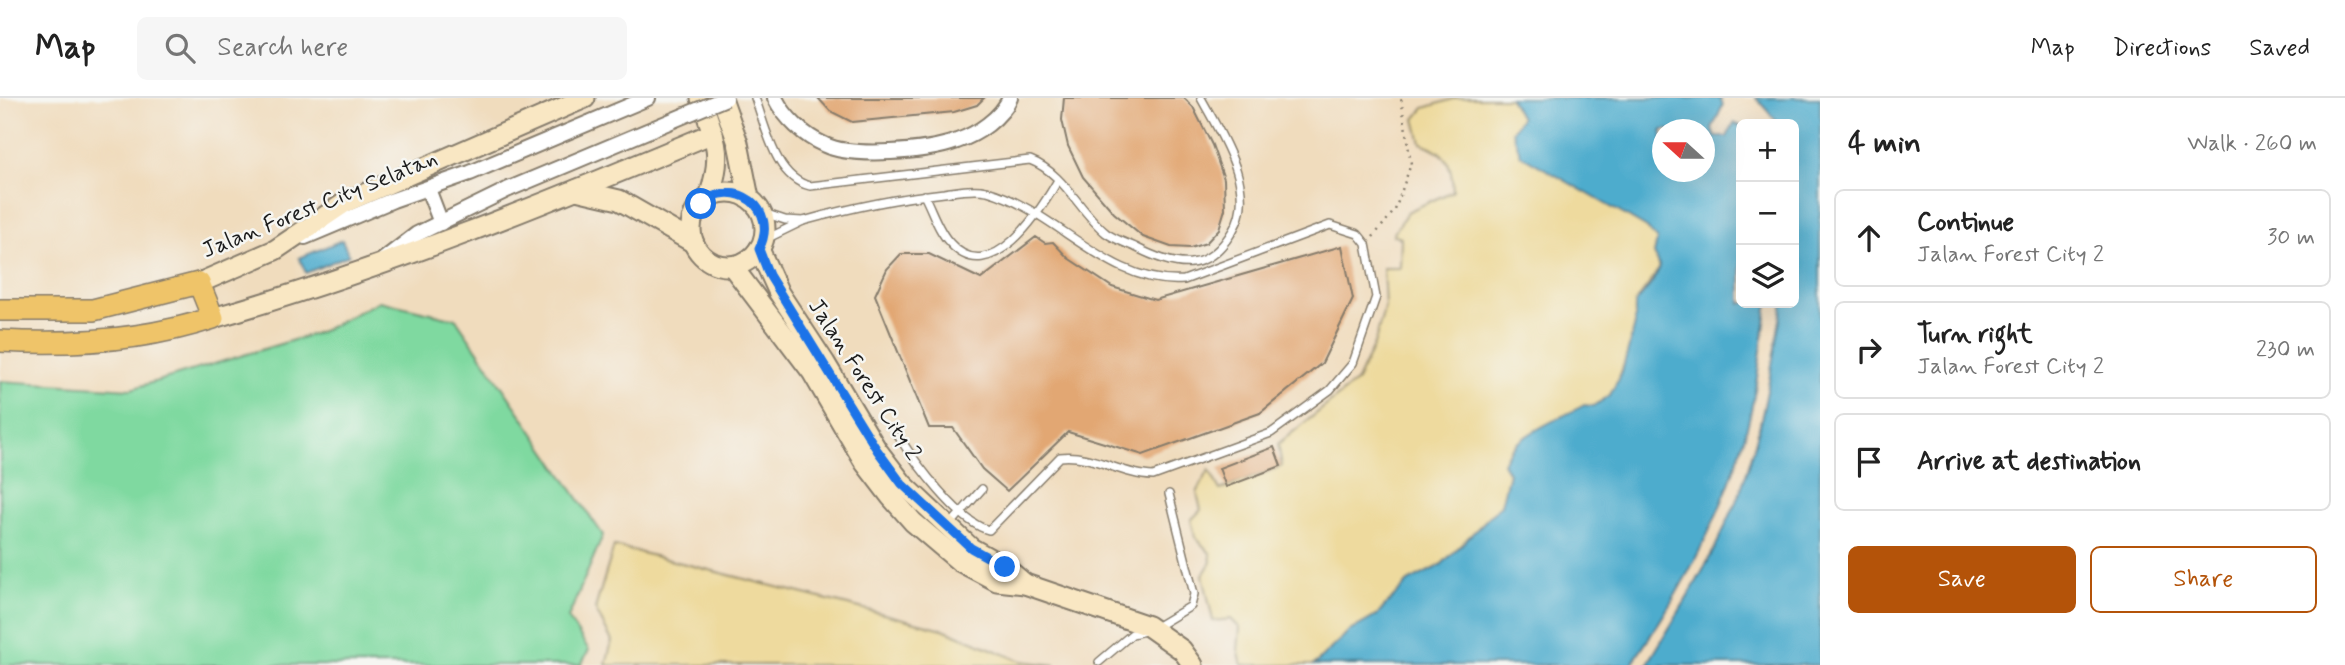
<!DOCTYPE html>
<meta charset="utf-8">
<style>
body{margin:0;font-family:Mynerve,sans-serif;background:#f6f6f6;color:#222}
.controls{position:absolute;right:21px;top:21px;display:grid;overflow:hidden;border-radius:10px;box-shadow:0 7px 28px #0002}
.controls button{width:63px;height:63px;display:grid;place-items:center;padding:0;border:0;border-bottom:2px solid #e0e0e0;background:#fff;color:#222;font:35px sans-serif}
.compass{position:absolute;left:1652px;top:21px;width:63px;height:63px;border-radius:50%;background:#fff;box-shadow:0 7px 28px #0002;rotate:291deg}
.stop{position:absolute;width:21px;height:21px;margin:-16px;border:5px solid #1a73e8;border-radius:50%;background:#fff}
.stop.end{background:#1a73e8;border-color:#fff;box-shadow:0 2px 7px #0008}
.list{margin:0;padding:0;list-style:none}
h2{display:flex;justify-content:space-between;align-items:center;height:91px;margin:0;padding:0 28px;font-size:30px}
h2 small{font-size:23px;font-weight:400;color:#767676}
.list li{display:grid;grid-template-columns:46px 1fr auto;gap:21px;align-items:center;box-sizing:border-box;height:98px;margin:0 14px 14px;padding:0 14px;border:2px solid #e0e0e0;border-radius:10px}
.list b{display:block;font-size:26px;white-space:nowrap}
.list p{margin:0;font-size:23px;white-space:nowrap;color:#767676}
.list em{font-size:23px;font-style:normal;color:#767676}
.actions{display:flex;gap:14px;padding:21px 28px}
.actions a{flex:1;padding:16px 0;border:2px solid #b45309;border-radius:10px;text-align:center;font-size:24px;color:#b45309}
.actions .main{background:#b45309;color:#fff}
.icon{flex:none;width:38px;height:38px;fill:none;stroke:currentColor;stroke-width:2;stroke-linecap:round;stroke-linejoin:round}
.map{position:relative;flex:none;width:1820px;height:567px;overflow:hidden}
header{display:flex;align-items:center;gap:42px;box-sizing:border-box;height:98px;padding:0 35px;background:#fff;border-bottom:2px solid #e0e0e0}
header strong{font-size:33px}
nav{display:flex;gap:38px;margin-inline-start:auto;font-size:24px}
.search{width:490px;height:63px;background:#f6f6f6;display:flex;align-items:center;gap:18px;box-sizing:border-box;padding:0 24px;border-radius:10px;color:#767676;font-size:26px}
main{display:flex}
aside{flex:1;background:#fff}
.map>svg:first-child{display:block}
</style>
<header>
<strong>Map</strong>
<div class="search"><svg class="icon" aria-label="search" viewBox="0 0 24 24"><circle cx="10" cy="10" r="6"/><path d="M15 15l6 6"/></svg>Search here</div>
<nav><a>Map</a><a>Directions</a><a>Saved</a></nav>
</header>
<main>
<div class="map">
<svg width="1820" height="567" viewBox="0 0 1820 567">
<rect width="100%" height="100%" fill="#f6f6f2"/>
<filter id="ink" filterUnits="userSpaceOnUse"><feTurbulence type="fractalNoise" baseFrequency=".0143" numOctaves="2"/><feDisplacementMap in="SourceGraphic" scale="14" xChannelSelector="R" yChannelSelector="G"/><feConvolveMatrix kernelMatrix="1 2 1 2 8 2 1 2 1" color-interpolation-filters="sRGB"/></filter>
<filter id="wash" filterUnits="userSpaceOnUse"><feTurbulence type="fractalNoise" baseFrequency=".00686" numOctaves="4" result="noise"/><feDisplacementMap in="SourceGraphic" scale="28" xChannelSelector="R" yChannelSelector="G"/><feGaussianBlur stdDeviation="1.57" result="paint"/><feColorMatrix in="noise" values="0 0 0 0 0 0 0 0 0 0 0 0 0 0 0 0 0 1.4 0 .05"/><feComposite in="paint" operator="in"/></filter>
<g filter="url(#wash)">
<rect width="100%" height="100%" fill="#f0dcbd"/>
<path fill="#7fd9a0" stroke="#4e7a5e" stroke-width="2" d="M379,203L456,221L603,437L568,520L589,552L581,567H0V283L131,291L320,234Z"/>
<g fill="#eeda9e" stroke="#857b5d" stroke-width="2">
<path d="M1456,0H1510L1521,20L1519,25L1626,117L1647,130L1658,142L1654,156L1660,169C1654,182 1643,192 1636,204C1633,210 1636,219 1635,226C1633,239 1619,286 1610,297C1584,328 1518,323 1503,365L1509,374L1502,406L1441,467L1408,484L1376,518L1348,534L1314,567H1242L1238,551L1240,530L1231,521L1213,523L1203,477L1211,464L1210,455L1195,439L1191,422L1201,412L1197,395L1209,372L1220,392L1282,368L1278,346L1357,283L1375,244L1385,208L1383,170H1400L1401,140L1393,137L1407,114L1453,93C1452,65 1447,54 1421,45L1415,21L1424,10Z"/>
<path d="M614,448L943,531L1021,563L1056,567H606L612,543L595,511Z"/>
</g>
<g fill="#4eaccd" stroke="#356474" stroke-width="2" fill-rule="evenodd">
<path d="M1510,0H1720L1723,7L1712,31L1715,39H1727L1734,25L1741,28V205H1768C1761,248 1757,294 1745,337C1723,417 1678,499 1631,567H1314L1348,534L1376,518L1408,484L1441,467L1501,407L1509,375L1503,365C1513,337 1560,321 1584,307L1594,308L1610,297L1622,274L1635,227V206L1652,185L1660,169L1654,156L1657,142L1647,130L1521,57L1512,33L1521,20ZM1662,32H1704V74H1662Z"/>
<path d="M1756,0H1820V567H1647C1681,510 1720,450 1742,388C1763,329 1772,265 1783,205H1794V26H1779Z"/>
<path d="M342,142L349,157L306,175L299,160Z"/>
</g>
<g id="blocks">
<g fill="#e2a773">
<path d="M818,0H984L977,7L954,14L852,24L830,13Z"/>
<path d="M1064,0H1184L1193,9L1212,47L1224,81L1225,111L1219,131L1206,145L1190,150L1171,149L1143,139L1114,115L1083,79L1068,48L1062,22Z"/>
<path d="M1036,139L1045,145L1053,144L1068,160L1112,189L1155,202L1342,148L1353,201L1322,265L1260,315L1143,357L1068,334L1007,393L982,371L953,330H929L875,197L887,171L901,156H929L981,181Z"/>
<path d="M1274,349L1281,368L1226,389L1219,370Z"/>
</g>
</g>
</g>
<g filter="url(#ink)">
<use href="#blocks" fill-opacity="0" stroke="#867c6c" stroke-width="2"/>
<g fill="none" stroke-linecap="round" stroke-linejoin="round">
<defs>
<g id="lane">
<path d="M755,0C766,29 775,80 810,88L1030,62C1064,75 1079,113 1106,135C1114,141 1126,145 1135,149C1176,170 1207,177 1233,132C1258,92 1221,37 1201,0"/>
<path d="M924,97C932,112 938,133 950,145C991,192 1041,112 1058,82"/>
<path d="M761,114L785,122L803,123L764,142"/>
<path d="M803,123C850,110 896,100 944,95C958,93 974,90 987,93C1056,112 1109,188 1184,182L1330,127L1358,136L1366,146L1376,199L1353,265L1330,292L1271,335L1153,378C1121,377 1092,355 1060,359L989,432C960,426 915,364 899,339"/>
<path d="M950,427L982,391"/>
<path d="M1156,529L1191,508L1194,496L1169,396"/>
<path d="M1099,564L1132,536L1145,533"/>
</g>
<g id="street">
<path d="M775,0C785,20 804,38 825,47C853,60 928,54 957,43C978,36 1001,20 1010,0"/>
<path d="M428,91L441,125"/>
<path d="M305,139L393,102L470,75L648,0"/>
<path d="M383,162L417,136L509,91"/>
</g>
<g id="secondary">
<path d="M701,0C715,43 724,54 709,99"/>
<path d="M722,0L738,45L749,100"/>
<path d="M576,92L619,102L694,145"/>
<circle cx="728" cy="131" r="37"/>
<path d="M759,151L779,195L825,265L877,352L903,386L971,450L1005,469L1025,486"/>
<path d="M732,168L812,274L865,365L891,399L913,424L959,463L997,483L1025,486L1148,528L1182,552L1193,567"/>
<path d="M199,185L275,152L346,104L585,0"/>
<path d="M213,220C385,171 549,104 713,35"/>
</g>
<path id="primary" d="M0,212H93L199,185L213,220C147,242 70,247 0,243"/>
</defs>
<use href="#lane" stroke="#867c6c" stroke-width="10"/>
<use href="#street" stroke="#867c6c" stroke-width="18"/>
<use href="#secondary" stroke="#867c6c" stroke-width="23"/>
<use href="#primary" stroke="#867c6c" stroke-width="24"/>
<path stroke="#867c6c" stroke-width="2.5" stroke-dasharray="2 5" stroke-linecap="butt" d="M1373,139L1395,112L1411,66L1401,0"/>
<use href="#lane" stroke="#fff" stroke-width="7"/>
<use href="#street" stroke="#fff" stroke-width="14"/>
<use href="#secondary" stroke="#f9e7c3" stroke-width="19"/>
<use href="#primary" stroke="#efc469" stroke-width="21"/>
<defs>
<path id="street-bridge" d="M509,91L726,0"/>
</defs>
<use href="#street-bridge" stroke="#867c6c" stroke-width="18" stroke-linecap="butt"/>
<use href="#street-bridge" stroke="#fff" stroke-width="14"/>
</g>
</g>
<g fill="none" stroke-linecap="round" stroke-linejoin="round" filter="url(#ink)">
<path stroke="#1a73e8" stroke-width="9" d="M701,106C735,77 780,111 759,151L769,177L877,352L902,386L971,450L1005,469"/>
</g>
<g text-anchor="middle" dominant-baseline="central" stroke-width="5" stroke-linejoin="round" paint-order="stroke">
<g font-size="23" fill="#1c1c1c" stroke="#f6f6f2">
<text transform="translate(320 107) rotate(-22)">Jalan Forest City Selatan</text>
<text transform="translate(864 282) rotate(57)">Jalan Forest City 2</text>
</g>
</g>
</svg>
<div class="controls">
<button>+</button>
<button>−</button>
<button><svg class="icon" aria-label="layers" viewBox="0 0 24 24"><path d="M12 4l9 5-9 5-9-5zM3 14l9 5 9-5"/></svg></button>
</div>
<svg class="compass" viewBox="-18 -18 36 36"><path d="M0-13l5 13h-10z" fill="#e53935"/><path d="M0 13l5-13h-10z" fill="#767676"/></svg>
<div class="stop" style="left:701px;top:106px"></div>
<div class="stop end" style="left:1005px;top:469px"></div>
</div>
<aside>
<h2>4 min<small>Walk · 260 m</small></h2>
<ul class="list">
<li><svg class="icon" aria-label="ahead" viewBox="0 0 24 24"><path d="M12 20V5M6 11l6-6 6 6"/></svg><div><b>Continue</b><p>Jalan Forest City 2</p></div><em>30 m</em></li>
<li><svg class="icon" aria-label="right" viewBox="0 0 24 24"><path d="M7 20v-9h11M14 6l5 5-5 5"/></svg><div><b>Turn right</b><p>Jalan Forest City 2</p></div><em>230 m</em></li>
<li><svg class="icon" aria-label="arrive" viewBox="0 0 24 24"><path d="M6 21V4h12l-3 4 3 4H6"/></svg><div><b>Arrive at destination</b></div></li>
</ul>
<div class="actions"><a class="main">Save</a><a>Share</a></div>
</aside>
</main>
